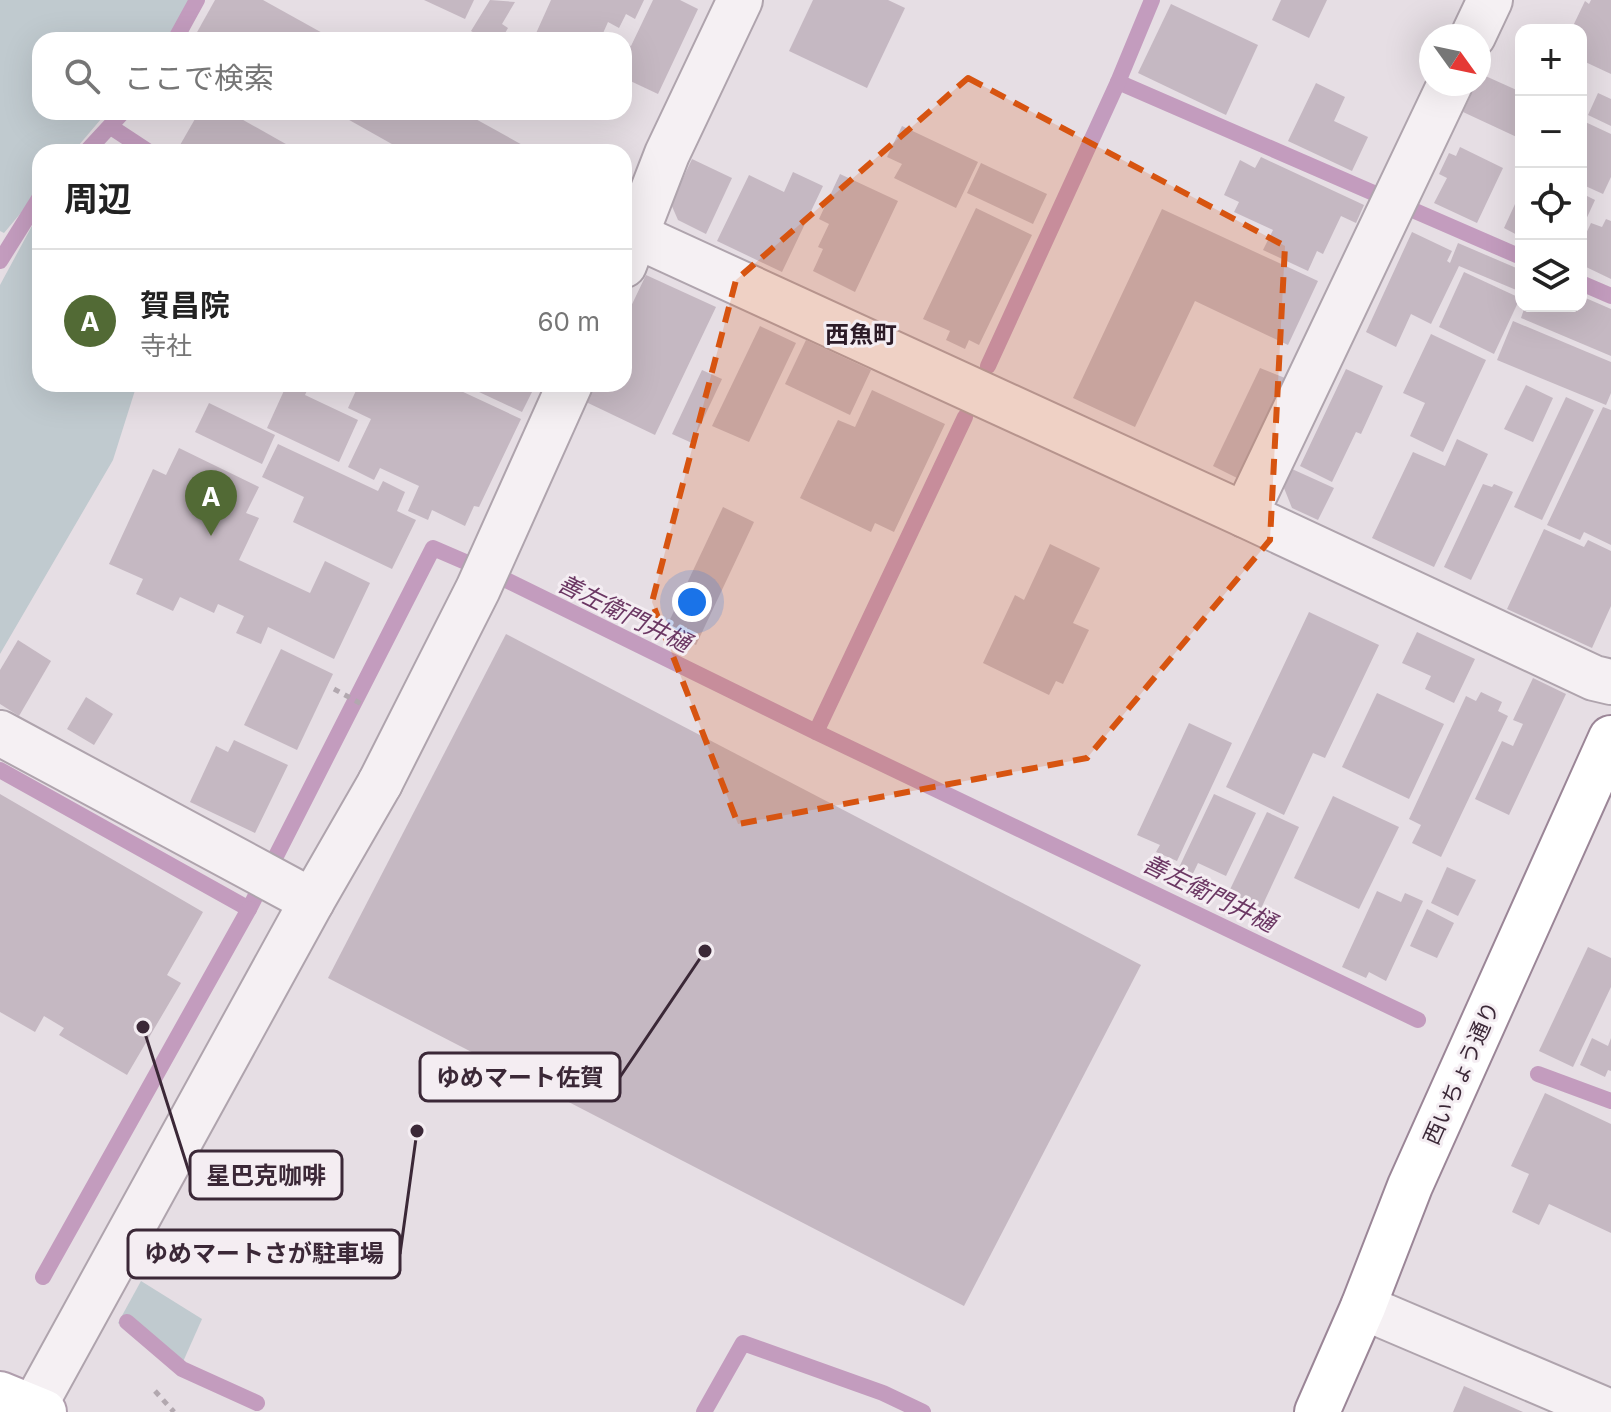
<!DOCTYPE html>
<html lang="ja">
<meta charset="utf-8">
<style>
body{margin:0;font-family:Inter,"Noto Sans JP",sans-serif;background:#f6f6f6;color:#222}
.controls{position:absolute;right:24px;top:24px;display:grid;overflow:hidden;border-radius:16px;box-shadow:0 8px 32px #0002}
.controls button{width:72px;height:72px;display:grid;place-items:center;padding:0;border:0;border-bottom:2px solid #e0e0e0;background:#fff;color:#222;font:40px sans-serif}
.compass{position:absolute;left:1419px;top:24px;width:72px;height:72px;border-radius:50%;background:#fff;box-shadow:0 8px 32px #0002;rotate:123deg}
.you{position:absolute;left:692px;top:602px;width:28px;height:28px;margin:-20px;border:6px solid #fff;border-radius:50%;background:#1a73e8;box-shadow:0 0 0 12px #1a73e833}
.badge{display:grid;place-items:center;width:52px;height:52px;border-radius:50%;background:#526a35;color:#fff;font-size:26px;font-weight:700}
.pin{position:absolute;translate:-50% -66px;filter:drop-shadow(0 2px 4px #0008)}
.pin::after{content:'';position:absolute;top:42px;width:28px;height:24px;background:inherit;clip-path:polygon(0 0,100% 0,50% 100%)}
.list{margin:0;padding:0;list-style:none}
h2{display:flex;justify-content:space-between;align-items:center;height:104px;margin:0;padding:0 32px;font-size:34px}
h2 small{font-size:26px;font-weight:400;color:#767676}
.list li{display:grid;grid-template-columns:52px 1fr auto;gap:24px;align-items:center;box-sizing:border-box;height:144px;padding:0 32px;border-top:2px solid #e0e0e0}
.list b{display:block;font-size:30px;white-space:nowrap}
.list p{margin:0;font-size:26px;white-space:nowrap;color:#767676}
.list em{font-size:26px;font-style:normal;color:#767676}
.icon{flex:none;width:44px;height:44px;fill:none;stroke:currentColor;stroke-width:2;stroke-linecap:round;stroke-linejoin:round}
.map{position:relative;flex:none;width:1611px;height:1412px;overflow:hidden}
.search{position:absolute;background:#fff;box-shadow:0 8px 32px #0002;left:32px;top:32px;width:600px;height:88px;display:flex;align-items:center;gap:20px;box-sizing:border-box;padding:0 28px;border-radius:24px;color:#767676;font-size:30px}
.panel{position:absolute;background:#fff;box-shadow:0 8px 32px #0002;left:32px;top:144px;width:600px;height:248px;border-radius:24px}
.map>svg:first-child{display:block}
</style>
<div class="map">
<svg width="1611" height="1412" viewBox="0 0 1611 1412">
<rect width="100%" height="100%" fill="#e6dee4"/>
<g fill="#c0cacf">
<path d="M0,0H190L167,40H40V112H107L73,152H40V190L4,233L0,231Z"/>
<path d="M40,211V384H137L113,460L0,654V285Z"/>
<path d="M141,1281L202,1319L178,1373L118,1323Z"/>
</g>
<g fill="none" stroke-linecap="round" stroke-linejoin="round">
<g stroke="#c39cbe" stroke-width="16">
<path d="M175,40L197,0"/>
<path d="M1118,82L1521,257"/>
<path d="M111,127L149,152"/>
<path d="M86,152L123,112"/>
<path d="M0,261L40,197"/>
<path d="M1581,283L1611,296"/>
<path d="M988,366L1118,82L1152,0"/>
<path d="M816,732L965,417"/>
<path d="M0,770L249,909L433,548L498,576L816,732L1418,1020"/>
<path d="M1538,1074L1611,1101"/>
<path d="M43,1277L249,909"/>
<path d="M127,1322L182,1369L257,1403"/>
<path d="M704,1412L743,1343L883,1393L923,1412"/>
</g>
</g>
<g fill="#c5b8c2">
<path d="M215,0H263L335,40H206L196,34Z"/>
<path d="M424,0H474L465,19Z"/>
<path d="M490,0L515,2L502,24L508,28L501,40H486L471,31Z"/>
<path d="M551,0H644L635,19L626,14L619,28L608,22L600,40H533Z"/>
<path d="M653,0H680L698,9L658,94L624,78V43L631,46Z"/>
<path d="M813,0H888L905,8L867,88L789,51Z"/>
<path d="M1281,0H1327L1309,38L1272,20Z"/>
<path d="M1591,0H1611V74L1581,60V30L1573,26L1585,1L1589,4Z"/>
<path d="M1171,4L1258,45L1226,115L1138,73Z"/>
<path d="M1481,74L1521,92V139L1463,112L1476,84H1479Z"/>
<path d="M1316,83L1345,97L1334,121L1368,137L1352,171L1288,141Z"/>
<path d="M1598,93L1611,99V126L1588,115Z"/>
<path d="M199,112H229L300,152H176Z"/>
<path d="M335,112H463L535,152H406Z"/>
<path d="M1581,120L1611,134V177L1603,194L1581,184Z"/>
<path d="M902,126L978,162L956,208L894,178L902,164L887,157Z"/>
<path d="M1460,147L1503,168L1477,223L1434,203L1447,178L1439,174L1449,153L1456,156Z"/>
<path d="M1261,157L1364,205L1356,223L1341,216L1323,254L1317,251L1308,271L1263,250L1273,230L1234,212L1239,202L1224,195L1240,160L1255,168Z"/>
<path d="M692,159L732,178L706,234L678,220L671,204Z"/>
<path d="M981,163L1047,194L1033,224L967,193Z"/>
<path d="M793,172L823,186L782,272L717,241L749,175L784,192Z"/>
<path d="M840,174L898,201L855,292L813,271L823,249L818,247L829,224L819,219Z"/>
<path d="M1521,191V237L1504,228Z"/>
<path d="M1581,193L1595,200L1584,224L1581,222Z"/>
<path d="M976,208L1032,235L979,345L969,340L965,349L946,340L950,331L923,319Z"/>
<path d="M1162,209L1318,281L1288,345L1195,301L1135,427L1073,398Z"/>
<path d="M1606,219L1611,221V279L1584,266L1587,257L1581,254V244L1591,223L1602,227Z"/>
<path d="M1412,232L1452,251L1447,261L1450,263L1458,243L1521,270V292L1459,266L1431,324L1411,314L1396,347L1366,332Z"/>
<path d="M1464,272L1520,298L1494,354L1439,327Z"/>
<path d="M646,275L716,307L655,435L586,402L594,384H624V321Z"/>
<path d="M1581,296L1611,309V356L1521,318L1525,306H1581Z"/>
<path d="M1513,321L1611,362V393L1606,405L1497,360Z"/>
<path d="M760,326L796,343L749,442L712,426Z"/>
<path d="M1431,334L1486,360L1443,452L1410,436L1425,403L1403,393Z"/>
<path d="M806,340L871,370L850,415L785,384Z"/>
<path d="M1260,368L1285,378L1237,478L1213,466Z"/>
<path d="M1346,369L1383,386L1361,434L1356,432L1332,482L1300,466Z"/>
<path d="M702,370L722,379L692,443L672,434Z"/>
<path d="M287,384H310L305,395L358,420L339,462L267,428Z"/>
<path d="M359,384H446L521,419L479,507L474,506L465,526L432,510L428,520L408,511L419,486L380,468L374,480L348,467L371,419L348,408Z"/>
<path d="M462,384H536L522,412Z"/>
<path d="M1526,385L1553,398L1533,442L1504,429Z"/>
<path d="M872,390L945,424L894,532L875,523L871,532L800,498L838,420L855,427Z"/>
<path d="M1566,397L1594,410L1542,520L1514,507Z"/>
<path d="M209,403L275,435L262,464L195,432Z"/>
<path d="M1603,407L1611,410V545L1584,532L1580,540L1547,525Z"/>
<path d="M1457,439L1488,454L1434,567L1372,538L1413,452L1445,466Z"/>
<path d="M278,444L378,491L383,481L405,492L397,511L416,520L392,569L293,522L304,497L262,477Z"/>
<path d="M179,448L259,487L246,513L259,518L239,560L310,593L325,561L370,583L334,659L268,627L261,644L236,633L244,616L218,604L214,613L180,597L173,611L136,594L143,579L109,564L153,469L166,475Z"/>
<path d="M1292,469L1334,488L1318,520L1292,508L1284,488Z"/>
<path d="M1483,484L1492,487L1494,484L1513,492L1471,580L1444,567Z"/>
<path d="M723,507L754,522L696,645L665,630Z"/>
<path d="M1544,529L1584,547L1588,540L1611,551V606L1592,648L1507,609Z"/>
<path d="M1050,544L1100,568L1073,623L1089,630L1063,684L1056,681L1049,695L983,663L1015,595L1024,600Z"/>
<path d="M1309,612L1379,645L1325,758L1313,753L1284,815L1226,787Z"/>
<path d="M1417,632L1475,659L1454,703L1425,689L1431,676L1402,663Z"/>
<path d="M506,634L1141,965L964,1306L328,978Z"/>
<path d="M18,640L51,661L19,716L0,704V670Z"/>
<path d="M281,649L333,674L297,750L244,725Z"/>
<path d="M1533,678L1566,694L1509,815L1475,799L1502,741L1513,746L1523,724L1513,720Z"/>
<path d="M1481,692L1502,702L1498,711L1508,716L1441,857L1412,843L1421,825L1409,819L1466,696L1476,701Z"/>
<path d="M1377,693L1444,724L1409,799L1342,767Z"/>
<path d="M86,697L113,714L94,745L67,729Z"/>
<path d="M1189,723L1232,743L1177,861L1156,852L1160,845L1137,835Z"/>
<path d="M234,740L288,765L255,833L190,802L216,746L228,752Z"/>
<path d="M0,794L203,912L167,975L181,983L127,1075L59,1035L64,1028L44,1016L35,1032L0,1012Z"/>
<path d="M1214,794L1256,813L1226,876L1198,863L1187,886L1173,880Z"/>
<path d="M1333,796L1399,827L1359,909L1294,878Z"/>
<path d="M1267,812L1299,827L1258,915L1225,900Z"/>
<path d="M1447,867L1476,880L1458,916L1431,903Z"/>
<path d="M1377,891L1401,902L1405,893L1423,901L1386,981L1369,972L1366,978L1342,967Z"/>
<path d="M1427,909L1454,923L1437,958L1410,946Z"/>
<path d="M1588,947L1611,958V987L1573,1067L1539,1051Z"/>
<path d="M1592,1038L1608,1046L1611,1038V1071L1608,1070L1605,1077L1580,1065Z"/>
<path d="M1545,1093L1611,1124V1233L1549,1204L1539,1225L1512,1212L1529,1174L1511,1166Z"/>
<path d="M1464,1386L1523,1412H1453Z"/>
</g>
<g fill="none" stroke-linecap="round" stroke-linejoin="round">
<defs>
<g id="minor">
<path d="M1473,36L1490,0"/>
<path d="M637,236L1245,515L1594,678L1611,682"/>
<path d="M624,265L667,154L740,0"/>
<path d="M1245,515L1450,84"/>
<path d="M0,733L312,901"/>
<path d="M380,783L478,589L570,384"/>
<path d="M1363,1307L1610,1412"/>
</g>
<path id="tertiary" d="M31,1412L312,901L380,783"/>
<path id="primary" d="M0,1394L44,1412"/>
<path id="trunk" d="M1317,1412L1363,1307L1410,1186L1611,738"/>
</defs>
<use href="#minor" stroke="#afa4ad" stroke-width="48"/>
<use href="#tertiary" stroke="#afa4ad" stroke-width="48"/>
<use href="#primary" stroke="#b09ead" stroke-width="48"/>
<use href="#trunk" stroke="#9b8697" stroke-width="48"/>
<g stroke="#b2a8af" stroke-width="5" stroke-dasharray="6 6" stroke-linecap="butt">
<path d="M334,689L365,706"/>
<path d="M155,1391L174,1412"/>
</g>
<use href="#minor" stroke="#f5f0f3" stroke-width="44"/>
<use href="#tertiary" stroke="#f5f0f3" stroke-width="44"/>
<use href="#primary" stroke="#fff" stroke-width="44"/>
<use href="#trunk" stroke="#fff" stroke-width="44"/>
</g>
<path fill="#d75410" fill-opacity="0.2" stroke="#d75410" stroke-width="6" stroke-dasharray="16 10" stroke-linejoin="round" d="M968,78L1285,246L1270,540L1087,758L738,824L652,602L736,280Z"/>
<g text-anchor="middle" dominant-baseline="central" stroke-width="6" stroke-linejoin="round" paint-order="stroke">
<g font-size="22" fill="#3b2837" stroke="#f4edf2">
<text transform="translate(1461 1073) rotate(-66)">西いちょう通り</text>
</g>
<g font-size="24" font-weight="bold" fill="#2c1b27" stroke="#f4edf2">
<text x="861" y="334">西魚町</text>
</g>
<g font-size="24" font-style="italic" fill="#6b3763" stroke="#f4edf2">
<text transform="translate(624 613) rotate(26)">善左衛門井樋</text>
<text transform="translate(1209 893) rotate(26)">善左衛門井樋</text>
</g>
</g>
<path fill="none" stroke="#3b2837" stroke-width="3" d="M705 951L620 1077M143 1027L190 1175M417 1131L400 1254"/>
<g fill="#3b2837" stroke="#f4edf2" stroke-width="3">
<circle cx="705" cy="951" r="8"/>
<circle cx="143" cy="1027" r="8"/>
<circle cx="417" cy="1131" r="8"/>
</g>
<g fill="#f4edf2" stroke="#3b2837" stroke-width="3">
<rect x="420" y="1053" width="200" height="48" rx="8"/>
<rect x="190" y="1151" width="152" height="48" rx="8"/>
<rect x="128" y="1230" width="272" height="48" rx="8"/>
</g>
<g font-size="24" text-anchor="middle" font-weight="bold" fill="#3b2837">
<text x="520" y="1086">ゆめマート佐賀</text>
<text x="266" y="1184">星巴克咖啡</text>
<text x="264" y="1262">ゆめマートさが駐車場</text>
</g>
</svg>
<div class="controls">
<button>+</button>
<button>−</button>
<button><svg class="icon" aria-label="locate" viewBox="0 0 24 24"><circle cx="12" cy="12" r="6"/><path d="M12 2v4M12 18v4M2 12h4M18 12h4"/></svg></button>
<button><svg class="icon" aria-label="layers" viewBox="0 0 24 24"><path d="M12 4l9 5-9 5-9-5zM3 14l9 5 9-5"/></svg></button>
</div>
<svg class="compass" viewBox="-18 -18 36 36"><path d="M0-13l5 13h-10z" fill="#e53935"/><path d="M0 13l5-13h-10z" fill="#767676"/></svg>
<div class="you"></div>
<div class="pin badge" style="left:211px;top:536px">A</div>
<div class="search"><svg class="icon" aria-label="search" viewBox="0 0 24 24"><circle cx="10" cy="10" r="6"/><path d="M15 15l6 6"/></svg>ここで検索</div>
<section class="panel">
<h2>周辺<small></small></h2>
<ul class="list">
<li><span class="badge">A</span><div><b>賀昌院</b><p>寺社</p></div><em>60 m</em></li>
</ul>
</section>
</div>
